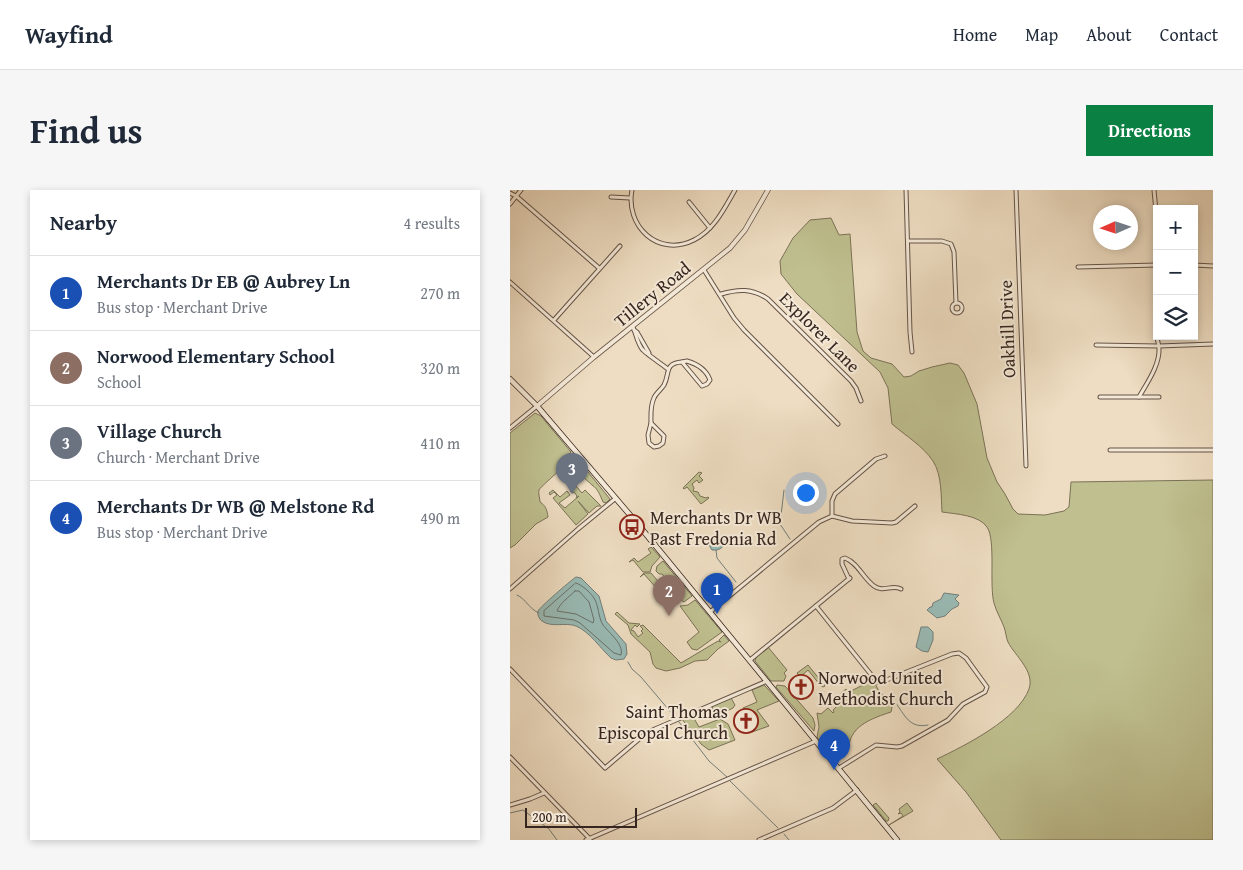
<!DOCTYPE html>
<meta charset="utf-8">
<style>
body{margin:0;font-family:"Gentium Book Plus",serif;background:#f6f6f7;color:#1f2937}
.controls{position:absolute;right:15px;top:15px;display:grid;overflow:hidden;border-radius:0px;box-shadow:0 2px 8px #0003}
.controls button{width:45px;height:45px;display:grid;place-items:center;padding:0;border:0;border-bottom:1px solid #e0e1e3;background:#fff;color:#1f2937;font:25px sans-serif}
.compass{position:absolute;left:583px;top:15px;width:45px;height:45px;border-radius:50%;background:#fff;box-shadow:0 2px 8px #0003;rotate:267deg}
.scale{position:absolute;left:15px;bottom:12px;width:112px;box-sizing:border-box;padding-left:5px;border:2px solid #37251f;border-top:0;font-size:14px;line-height:18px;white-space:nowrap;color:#37251f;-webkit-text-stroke:4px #f4e9d7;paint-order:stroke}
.you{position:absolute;left:295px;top:302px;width:18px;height:18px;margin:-12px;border:4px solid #fff;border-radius:50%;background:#1a73e8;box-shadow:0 0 0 8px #1a73e833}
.badge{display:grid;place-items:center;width:32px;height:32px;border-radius:50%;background:#0b8043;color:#fff;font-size:16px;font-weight:700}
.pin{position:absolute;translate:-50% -41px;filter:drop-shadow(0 1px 2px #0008)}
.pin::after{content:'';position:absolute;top:26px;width:18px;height:15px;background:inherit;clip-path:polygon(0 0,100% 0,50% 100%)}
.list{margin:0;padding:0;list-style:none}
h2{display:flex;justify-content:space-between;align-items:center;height:65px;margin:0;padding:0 20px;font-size:21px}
h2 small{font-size:16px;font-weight:400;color:#747a83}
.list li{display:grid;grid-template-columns:32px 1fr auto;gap:15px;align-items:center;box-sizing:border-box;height:75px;padding:0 20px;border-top:1px solid #e0e1e3}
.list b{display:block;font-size:19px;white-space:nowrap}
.list p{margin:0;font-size:16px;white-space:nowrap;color:#747a83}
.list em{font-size:16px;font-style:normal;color:#747a83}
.icon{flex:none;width:28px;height:28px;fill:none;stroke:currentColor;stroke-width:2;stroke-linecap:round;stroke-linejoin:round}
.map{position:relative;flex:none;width:703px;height:650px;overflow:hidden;border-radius:0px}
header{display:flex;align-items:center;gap:30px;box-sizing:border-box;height:70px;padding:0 25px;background:#fff;border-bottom:1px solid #e0e1e3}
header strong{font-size:24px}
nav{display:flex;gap:28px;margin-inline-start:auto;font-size:18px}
.intro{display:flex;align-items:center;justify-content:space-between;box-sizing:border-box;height:120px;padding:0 30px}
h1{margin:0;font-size:35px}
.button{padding:12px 22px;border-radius:0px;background:#0b8043;color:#fff;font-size:18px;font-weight:700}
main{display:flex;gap:30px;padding:0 30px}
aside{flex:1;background:#fff;border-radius:0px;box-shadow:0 2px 8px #0003}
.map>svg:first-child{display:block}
</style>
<header>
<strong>Wayfind</strong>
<nav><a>Home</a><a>Map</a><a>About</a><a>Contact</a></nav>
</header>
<div class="intro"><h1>Find us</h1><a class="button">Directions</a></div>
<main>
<aside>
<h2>Nearby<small>4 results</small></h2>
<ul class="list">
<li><span class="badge" style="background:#1a4fb4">1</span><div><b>Merchants Dr EB @ Aubrey Ln</b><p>Bus stop · Merchant Drive</p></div><em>270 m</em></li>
<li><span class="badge" style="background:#8d6e63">2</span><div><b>Norwood Elementary School</b><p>School</p></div><em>320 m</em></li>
<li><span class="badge" style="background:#6b7280">3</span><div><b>Village Church</b><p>Church · Merchant Drive</p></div><em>410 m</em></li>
<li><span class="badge" style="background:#1a4fb4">4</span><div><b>Merchants Dr WB @ Melstone Rd</b><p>Bus stop · Merchant Drive</p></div><em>490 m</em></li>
</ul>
</aside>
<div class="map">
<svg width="703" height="650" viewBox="0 0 703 650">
<rect width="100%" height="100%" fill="#eeddc2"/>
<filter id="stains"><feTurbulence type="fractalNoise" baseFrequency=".004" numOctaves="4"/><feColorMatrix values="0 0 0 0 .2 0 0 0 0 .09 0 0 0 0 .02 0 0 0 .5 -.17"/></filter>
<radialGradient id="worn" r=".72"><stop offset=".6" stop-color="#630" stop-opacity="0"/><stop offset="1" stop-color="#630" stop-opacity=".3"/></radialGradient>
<g fill="#bfbf8f" stroke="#7b7257">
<path d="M321,28L329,45L340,44L347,142L353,161L361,168L382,174L394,187L401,186L409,181L422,177L440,173L448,175L454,183L467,214L477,268L487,292L495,304L503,319L508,324L535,325L554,321L559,317L561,292L703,290V650H491L456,602L427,569C456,555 508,529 519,499C525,481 505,466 498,452C496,448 496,442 494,437C491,429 486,421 484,413C479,395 486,350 477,337C469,325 446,324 432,322C431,306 432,285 423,271C413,256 396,246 382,234L378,198L370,182L287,104L271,84L270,71L283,48L300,30Z"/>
<path d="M25,223L31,226L61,262L56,268L60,271C55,276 30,297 29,300C28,303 30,309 30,312C36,316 37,320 38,327L26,334L5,355L0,358V243Z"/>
<path d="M73,276L100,309L96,313L93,312C90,305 88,299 82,295C77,290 72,288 70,280Z"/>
<path d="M189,282L192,283L189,286L193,290L189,293L187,290L182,294L184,298L183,301L188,302L190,306L196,308L198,307L199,308L191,314L177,297L174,299L173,298Z"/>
<path d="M66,296L72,303L75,300L91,316H87L79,323L68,311L78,324L66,335L43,308L47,305L44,302L40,305L39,303L43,300L50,307L57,301L60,305L49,313L55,318L69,306L66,308L67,306L64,302L62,303L60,301Z"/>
<path d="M141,357L150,367L142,376L140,382H133L123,370L119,372L124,368L128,372L141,363L138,359Z"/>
<path d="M153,371L172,394L165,400L152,384H149L146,381L147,376Z"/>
<path d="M134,383H141L159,404L157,408L154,407L134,384L130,387Z"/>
<path d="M173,395L182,406L174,412L169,409L172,407L166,401Z"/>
<path d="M185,410L212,442L187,460L182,459L177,452L189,442L170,416L178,415Z"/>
<path d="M107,422L119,433L130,434L127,437L125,435L121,440L124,441L128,447L133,443L131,441L133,439L130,436L133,435L171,473L208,451L211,452L209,450L214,445L219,451L208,459L197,470L185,471L170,478L156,481L146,478L143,474L140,462L121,444L118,435L105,424Z"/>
<path d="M258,457L277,480L274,483L276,486L274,491H261L245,471L246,467Z"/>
<path d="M298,475L315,496L313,497L310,495L298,480L290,487L287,483Z"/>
<path d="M363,490L370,503L383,512L381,522C363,528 342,535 339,555L324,568L307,547L309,537L307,523L311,524L318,518L323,523L324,522L323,520L329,514L328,513L321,517L332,506L331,503L336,499L339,502Z"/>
<path d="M254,495L269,511L247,520L259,536L242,542L238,533L245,529L241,520L235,523L233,518L247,512L242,500Z"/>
<path d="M267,495L275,496L303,528L305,535L304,541L266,497Z"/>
<path d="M221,508L225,515L223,518L209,525L204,524L202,516Z"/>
<path d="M182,525L189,537L210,529L218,534L225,550L199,560L191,554L172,529Z"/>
<path d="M366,613L379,628L378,631H376L363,615Z"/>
<path d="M397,613L403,621L379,635L393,626L391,623L388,624L390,622L389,619Z"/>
</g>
<g fill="#99bbb6" stroke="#727f7a">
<path d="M205,346L217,351C213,357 210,361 202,360L199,355L200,349Z"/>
<path d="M66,387L71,388L89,406L96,431L116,454L117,464L114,469L106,470L101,468C90,458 80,442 66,436C56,432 41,438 32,431C29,429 27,424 28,421C30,417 60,391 66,387Z"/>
<path d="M434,403L449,405L445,409L449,413L448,416L442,419L435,426L427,428L417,420L420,417H422L423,413L431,409Z"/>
<path d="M411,437H418L423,442V450L418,462L412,461L406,457Z"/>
</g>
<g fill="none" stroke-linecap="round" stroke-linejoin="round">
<g stroke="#68706a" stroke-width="1">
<path d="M66,393C72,395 80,402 84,408C89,416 88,427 93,435C99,443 114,454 111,465L104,463L70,433L64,430L34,426V421Z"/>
<path d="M65,401H69L79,412L84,430L83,433L66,424L47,421C50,413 59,407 65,401Z"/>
</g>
<g stroke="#727f7a" stroke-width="1">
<path d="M274,300L270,334L280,349"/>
<path d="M206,360L207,368L226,392"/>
<path d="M7,405C16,409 19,419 29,423"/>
<path d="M118,472L122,479L131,487L164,526"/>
<path d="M385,512C395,525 399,539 418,535"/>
<path d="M169,532L199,571L217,587"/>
<path d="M220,591L268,638"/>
<path d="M0,623L13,620L39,639L47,650"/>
<path d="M274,644L279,650"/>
</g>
<defs>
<g id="minor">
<path d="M122,0C115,36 148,68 184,50C204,40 214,19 225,0"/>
<path d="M396,0L400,142L402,162"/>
<path d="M506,0L516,276"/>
<path d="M644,0L647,32"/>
<path d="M0,3L6,6L89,78"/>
<path d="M101,7L120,8"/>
<path d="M179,12L200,38"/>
<path d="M0,14L11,0"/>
<path d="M398,51H432L441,54L444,62L446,113"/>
<path d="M647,75V88"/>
<path d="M684,75L703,76"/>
<path d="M568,77L647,75"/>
<path d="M194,80L224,128L234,140L328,234"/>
<path d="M0,92L84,167"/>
<path d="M211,104C228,99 242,98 258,109L341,191L346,198L351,211"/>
<circle cx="447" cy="118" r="5"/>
<path d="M44,130L110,56"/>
<path d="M123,137C126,144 127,152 132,159C135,163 153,175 158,179"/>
<path d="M124,140L127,142L139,163"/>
<path d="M586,155L649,156L703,154"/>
<path d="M177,171C187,174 196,179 200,190L197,194L192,196L172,172Z"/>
<path d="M590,207H629C637,193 650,175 649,158C649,154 647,151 647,146"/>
<path d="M629,207H649"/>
<path d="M141,233C141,225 140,216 144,208C146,203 151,200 154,195C160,184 154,173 172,172"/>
<path d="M141,233L154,246L153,253L149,256L144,257L139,253L138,245Z"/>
<path d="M0,238L27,216"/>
<path d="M600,260H703"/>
<path d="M322,326V311L325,304L366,269L375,266"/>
<path d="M339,389L332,374V369L335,368C348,373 353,388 364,396C373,403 382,394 391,399"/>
<path d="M0,399L68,339L106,308"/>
<path d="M306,416L367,492L374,491L442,464L449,463L456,468L477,497L475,502L453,514L438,530L392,556L387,557L366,555L329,578"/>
<path d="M200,422L309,332L322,326L342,331L382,333L386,332L405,316"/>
<path d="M240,470L340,388"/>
<path d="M0,479L95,578L135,544L145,539L257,491"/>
<path d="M0,567L80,649"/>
<path d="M0,615L20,609L34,603"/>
<path d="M76,650L306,551"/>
<path d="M249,650L323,618L347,600"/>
</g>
<path id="tertiary" d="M27,216L84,167L220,58L235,40L258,0"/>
<path id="secondary" d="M0,189L27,216L126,332L387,650"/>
</defs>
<use href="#minor" stroke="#655348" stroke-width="5"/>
<use href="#tertiary" stroke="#655348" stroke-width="5.5"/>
<use href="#secondary" stroke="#37251f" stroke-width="6"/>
<use href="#minor" stroke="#f4e9d7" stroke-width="3"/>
<use href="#tertiary" stroke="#f4e9d7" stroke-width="4"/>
<use href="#secondary" stroke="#f4e9d7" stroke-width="4.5"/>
</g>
<defs>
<symbol id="bus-ring" viewBox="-11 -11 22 22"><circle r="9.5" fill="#f4e9d7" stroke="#8f2418" stroke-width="1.5"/><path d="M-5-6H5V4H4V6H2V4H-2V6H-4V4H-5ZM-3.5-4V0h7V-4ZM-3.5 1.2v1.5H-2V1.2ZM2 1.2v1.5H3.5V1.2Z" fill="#8f2418"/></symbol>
<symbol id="church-ring" viewBox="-11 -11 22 22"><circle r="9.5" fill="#f4e9d7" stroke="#8f2418" stroke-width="1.5"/><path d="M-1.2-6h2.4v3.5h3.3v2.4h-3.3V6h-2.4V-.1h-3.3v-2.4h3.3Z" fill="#8f2418"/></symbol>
</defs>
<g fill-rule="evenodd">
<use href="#bus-ring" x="108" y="323" width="28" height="28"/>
<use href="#church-ring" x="277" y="483" width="28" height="28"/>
<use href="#church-ring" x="222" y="517" width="28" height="28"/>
</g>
<g text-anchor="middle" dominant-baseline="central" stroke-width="4" stroke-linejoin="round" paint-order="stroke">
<g font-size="18" fill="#37251f" stroke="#f4e9d7">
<text transform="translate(142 104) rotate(-39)">Tillery Road</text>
<text transform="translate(497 139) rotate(-92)">Oakhill Drive</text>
<text transform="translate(310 142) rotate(45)">Explorer Lane</text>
</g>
<g font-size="18" fill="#37251f" stroke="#f4e9d7" text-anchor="start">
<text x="140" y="327">Merchants Dr WB<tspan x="140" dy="21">Past Fredonia Rd</tspan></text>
<text x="308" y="487">Norwood United<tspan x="308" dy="21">Methodist Church</tspan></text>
<text x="218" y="521" text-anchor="end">Saint Thomas<tspan x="218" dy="21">Episcopal Church</tspan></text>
</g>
</g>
<rect width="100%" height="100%" filter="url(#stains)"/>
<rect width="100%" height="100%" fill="url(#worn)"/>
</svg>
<div class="controls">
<button>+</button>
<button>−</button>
<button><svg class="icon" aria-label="layers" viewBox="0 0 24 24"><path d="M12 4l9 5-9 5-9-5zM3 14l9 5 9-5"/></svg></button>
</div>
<svg class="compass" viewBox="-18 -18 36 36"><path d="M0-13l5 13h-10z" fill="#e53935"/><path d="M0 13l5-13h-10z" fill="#747a83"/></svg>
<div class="scale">200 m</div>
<div class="you"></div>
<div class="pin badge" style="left:207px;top:424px;background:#1a4fb4">1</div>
<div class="pin badge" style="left:159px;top:426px;background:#8d6e63">2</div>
<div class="pin badge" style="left:62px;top:304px;background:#6b7280">3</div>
<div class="pin badge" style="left:324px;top:580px;background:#1a4fb4">4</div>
</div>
</main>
